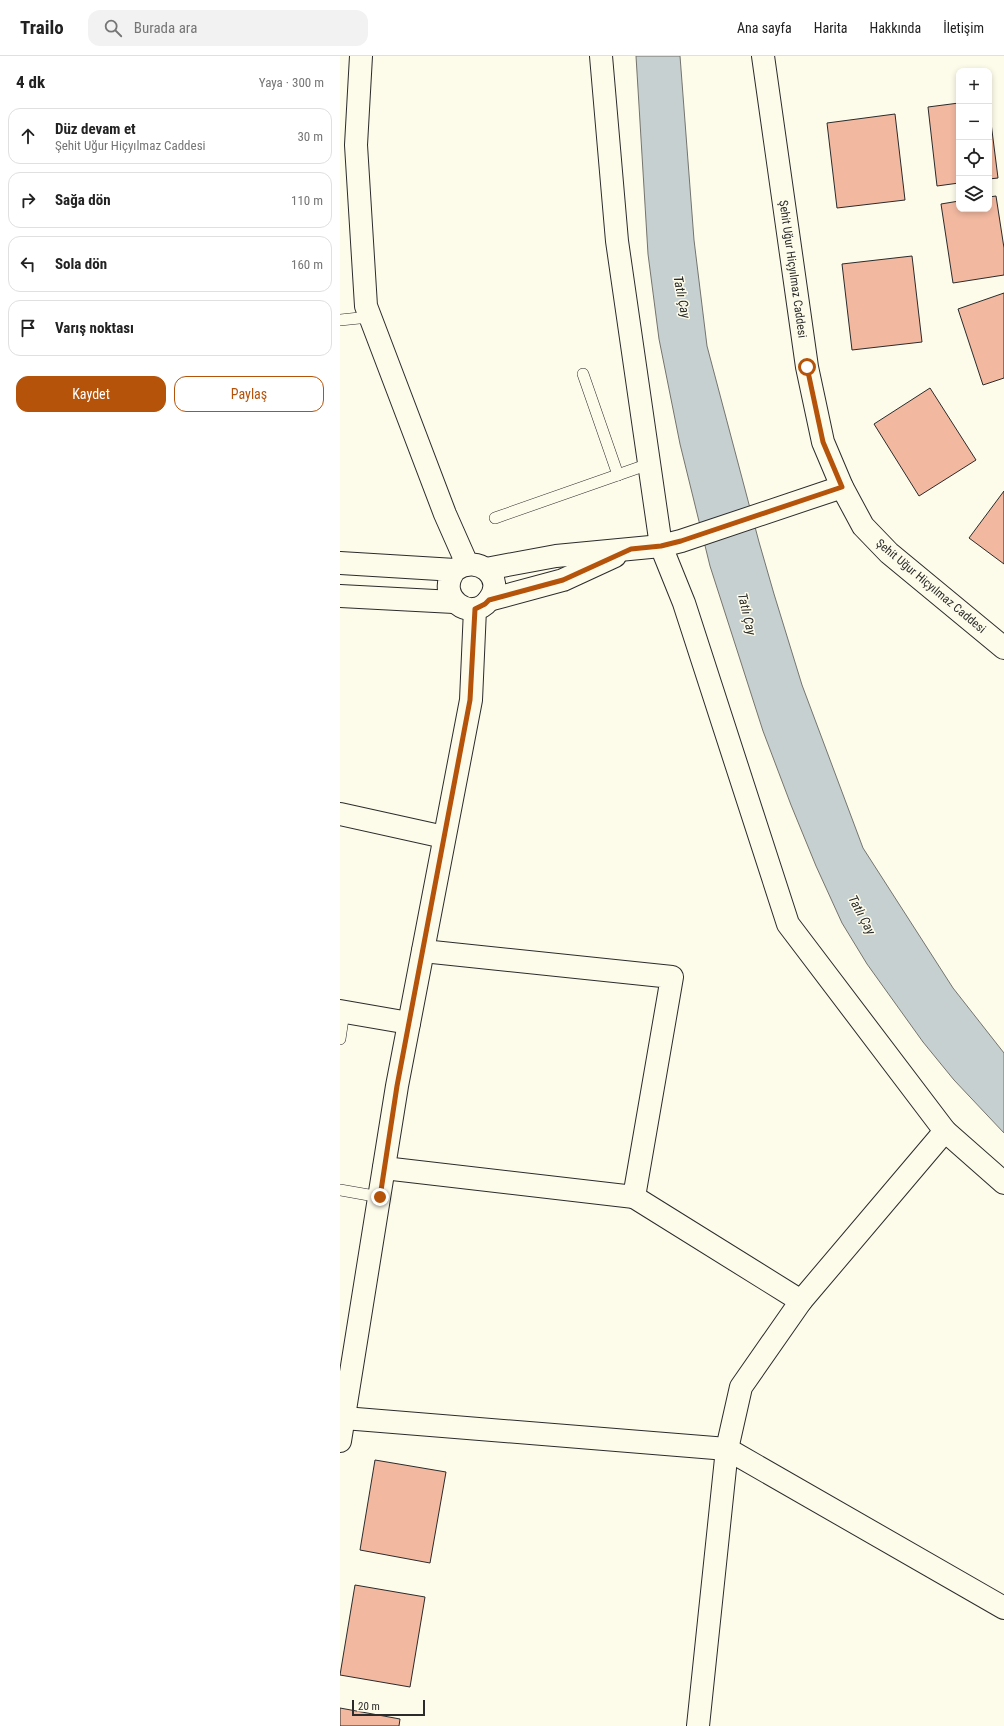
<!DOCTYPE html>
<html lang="tr">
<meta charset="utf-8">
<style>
body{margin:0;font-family:"Roboto Condensed",sans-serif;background:#f2f2f2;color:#222}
.controls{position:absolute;right:12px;top:12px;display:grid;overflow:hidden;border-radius:8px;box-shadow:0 2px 6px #0003}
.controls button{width:36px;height:36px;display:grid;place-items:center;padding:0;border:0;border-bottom:1px solid #e0e0e0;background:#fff;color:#222;font:20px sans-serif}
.scale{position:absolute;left:12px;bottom:10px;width:73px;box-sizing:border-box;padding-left:4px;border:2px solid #2b2b2b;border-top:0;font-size:11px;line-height:14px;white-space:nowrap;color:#2b2b2b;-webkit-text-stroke:3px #fdfbea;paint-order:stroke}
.stop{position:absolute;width:12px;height:12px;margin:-9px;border:3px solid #b45309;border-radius:50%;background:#fff}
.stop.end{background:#b45309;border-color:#fff;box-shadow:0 1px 4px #0008}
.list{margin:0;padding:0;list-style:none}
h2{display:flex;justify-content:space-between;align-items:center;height:52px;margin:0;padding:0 16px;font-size:17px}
h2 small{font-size:13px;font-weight:400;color:#767676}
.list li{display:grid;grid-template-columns:26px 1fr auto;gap:12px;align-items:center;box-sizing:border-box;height:56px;margin:0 8px 8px;padding:0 8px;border:1px solid #e0e0e0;border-radius:12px}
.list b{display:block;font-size:15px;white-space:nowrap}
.list p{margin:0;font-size:13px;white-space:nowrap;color:#767676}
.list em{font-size:13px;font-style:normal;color:#767676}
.actions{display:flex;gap:8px;padding:12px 16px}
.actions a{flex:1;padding:9px 0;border:1px solid #b45309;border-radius:12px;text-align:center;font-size:14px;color:#b45309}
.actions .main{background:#b45309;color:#fff}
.icon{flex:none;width:22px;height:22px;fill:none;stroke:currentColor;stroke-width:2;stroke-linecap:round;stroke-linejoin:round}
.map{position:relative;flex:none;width:664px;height:1670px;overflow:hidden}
header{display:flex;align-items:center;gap:24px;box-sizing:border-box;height:56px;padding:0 20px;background:#fff;border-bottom:1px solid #e0e0e0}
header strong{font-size:19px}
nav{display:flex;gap:22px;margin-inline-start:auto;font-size:14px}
.search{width:280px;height:36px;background:#f2f2f2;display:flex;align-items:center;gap:10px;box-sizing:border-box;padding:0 14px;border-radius:12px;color:#767676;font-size:15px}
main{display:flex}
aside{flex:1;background:#fff}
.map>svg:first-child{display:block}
</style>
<header>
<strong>Trailo</strong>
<div class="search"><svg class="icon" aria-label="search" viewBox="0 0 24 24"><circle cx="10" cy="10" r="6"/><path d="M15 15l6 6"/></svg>Burada ara</div>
<nav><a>Ana sayfa</a><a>Harita</a><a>Hakkında</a><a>İletişim</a></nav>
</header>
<main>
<aside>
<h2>4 dk<small>Yaya · 300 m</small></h2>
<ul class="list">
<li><svg class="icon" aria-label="ahead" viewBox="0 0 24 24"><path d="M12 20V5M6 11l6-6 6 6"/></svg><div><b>Düz devam et</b><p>Şehit Uğur Hiçyılmaz Caddesi</p></div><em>30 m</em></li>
<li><svg class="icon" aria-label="right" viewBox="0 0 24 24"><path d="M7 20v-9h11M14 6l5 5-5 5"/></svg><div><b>Sağa dön</b></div><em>110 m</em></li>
<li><svg class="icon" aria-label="left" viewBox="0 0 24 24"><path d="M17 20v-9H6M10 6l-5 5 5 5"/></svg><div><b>Sola dön</b></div><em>160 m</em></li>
<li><svg class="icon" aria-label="arrive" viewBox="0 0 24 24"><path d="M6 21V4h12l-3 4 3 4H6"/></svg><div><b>Varış noktası</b></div></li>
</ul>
<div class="actions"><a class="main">Kaydet</a><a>Paylaş</a></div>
</aside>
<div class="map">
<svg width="664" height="1670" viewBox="0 0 664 1670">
<rect width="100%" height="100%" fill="#fdfbea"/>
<path fill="#c7d0d0" stroke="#74746e" d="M296,0H340L354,184L367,290L419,486L434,538L462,629L523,792L613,932L664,997V1077L614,1024L583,986L527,908L502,867L476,810L451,749L423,675L370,510L340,388L319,283L308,198Z"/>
<g fill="#f2b8a0" stroke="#2b2b2b">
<path d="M619,47V127L597,130L588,51Z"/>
<path d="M649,51L658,122L649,123Z"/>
<path d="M555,58L565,144L497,152L487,67Z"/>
<path d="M656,140L664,192V219L613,227L601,148L619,145V153H649V141Z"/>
<path d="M572,200L582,286L512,294L502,208Z"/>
<path d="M664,237V322L643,329L618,253Z"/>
<path d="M590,332L636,404L579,440L534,368Z"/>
<path d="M664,435V508L629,482Z"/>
<path d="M35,1404L106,1416L90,1507L20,1494Z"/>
<path d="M15,1529L85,1541L70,1631L0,1619Z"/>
<path d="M0,1652L60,1663L59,1670H0Z"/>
</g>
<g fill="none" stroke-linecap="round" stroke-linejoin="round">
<defs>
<g id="service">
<path d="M0,264L29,261"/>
<path d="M243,318L278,419"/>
<path d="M155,462L309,408"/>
<path d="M0,983L4,956"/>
<path d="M0,1134L40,1141"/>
</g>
<g id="minor">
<path d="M21,0L16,89L26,250L105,458L124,501L125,508"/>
<path d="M261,0L277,185L321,490L344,547L448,868L605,1075L664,1127"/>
<path d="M0,507L115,514C138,497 166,522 149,544C131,568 94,540 115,514"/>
<path d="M146,513L216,500L321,490L341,485L502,431"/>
<path d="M0,540L114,546"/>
<path d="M149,544L223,524L275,500"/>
<path d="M0,758L104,781"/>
<path d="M0,955L69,967"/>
<path d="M44,1112L294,1141L332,921L83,895"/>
<path d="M294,1141L461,1245"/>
<path d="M4,1362L387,1393L664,1552"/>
<path d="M0,1385L57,1030L131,644L135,553"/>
<path d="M358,1670L387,1393L401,1331L461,1245L605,1075"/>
</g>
<path id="tertiary" d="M423,0L467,311L483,386L502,431L523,470L549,497L664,592"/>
</defs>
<use href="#service" stroke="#2b2b2b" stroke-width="12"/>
<use href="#minor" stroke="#2b2b2b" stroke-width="24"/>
<use href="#tertiary" stroke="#2b2b2b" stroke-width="24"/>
<use href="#service" stroke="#fdfbea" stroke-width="11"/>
<use href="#minor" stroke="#fdfbea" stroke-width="22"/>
<use href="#tertiary" stroke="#fdfbea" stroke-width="22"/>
</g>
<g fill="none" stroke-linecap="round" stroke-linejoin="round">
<path stroke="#b45309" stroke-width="5" d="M40,1141L57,1030L130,644L135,553L145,548L149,544L223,524L291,493L321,490L341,485L502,431L483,386L467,311"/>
</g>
<g text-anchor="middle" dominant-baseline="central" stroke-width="3" stroke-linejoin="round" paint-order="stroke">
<g font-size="12" fill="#2b2b2b" stroke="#fdfbea">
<text transform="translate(453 213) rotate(82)">Şehit Uğur Hiçyılmaz Caddesi</text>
<text transform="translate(591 530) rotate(40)">Şehit Uğur Hiçyılmaz Caddesi</text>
</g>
<g font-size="13" font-style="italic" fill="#2b2b2b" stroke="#fdfbea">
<text transform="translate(342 241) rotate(79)">Tatlı Çay</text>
<text transform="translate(407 558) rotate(77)">Tatlı Çay</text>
<text transform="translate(522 859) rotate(62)">Tatlı Çay</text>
</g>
</g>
</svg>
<div class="controls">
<button>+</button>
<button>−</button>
<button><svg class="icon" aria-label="locate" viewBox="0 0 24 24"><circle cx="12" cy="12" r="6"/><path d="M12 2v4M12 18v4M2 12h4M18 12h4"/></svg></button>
<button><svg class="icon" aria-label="layers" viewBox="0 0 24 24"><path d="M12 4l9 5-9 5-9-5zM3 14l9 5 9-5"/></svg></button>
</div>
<div class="scale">20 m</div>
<div class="stop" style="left:467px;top:311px"></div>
<div class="stop end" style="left:40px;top:1141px"></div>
</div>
</main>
